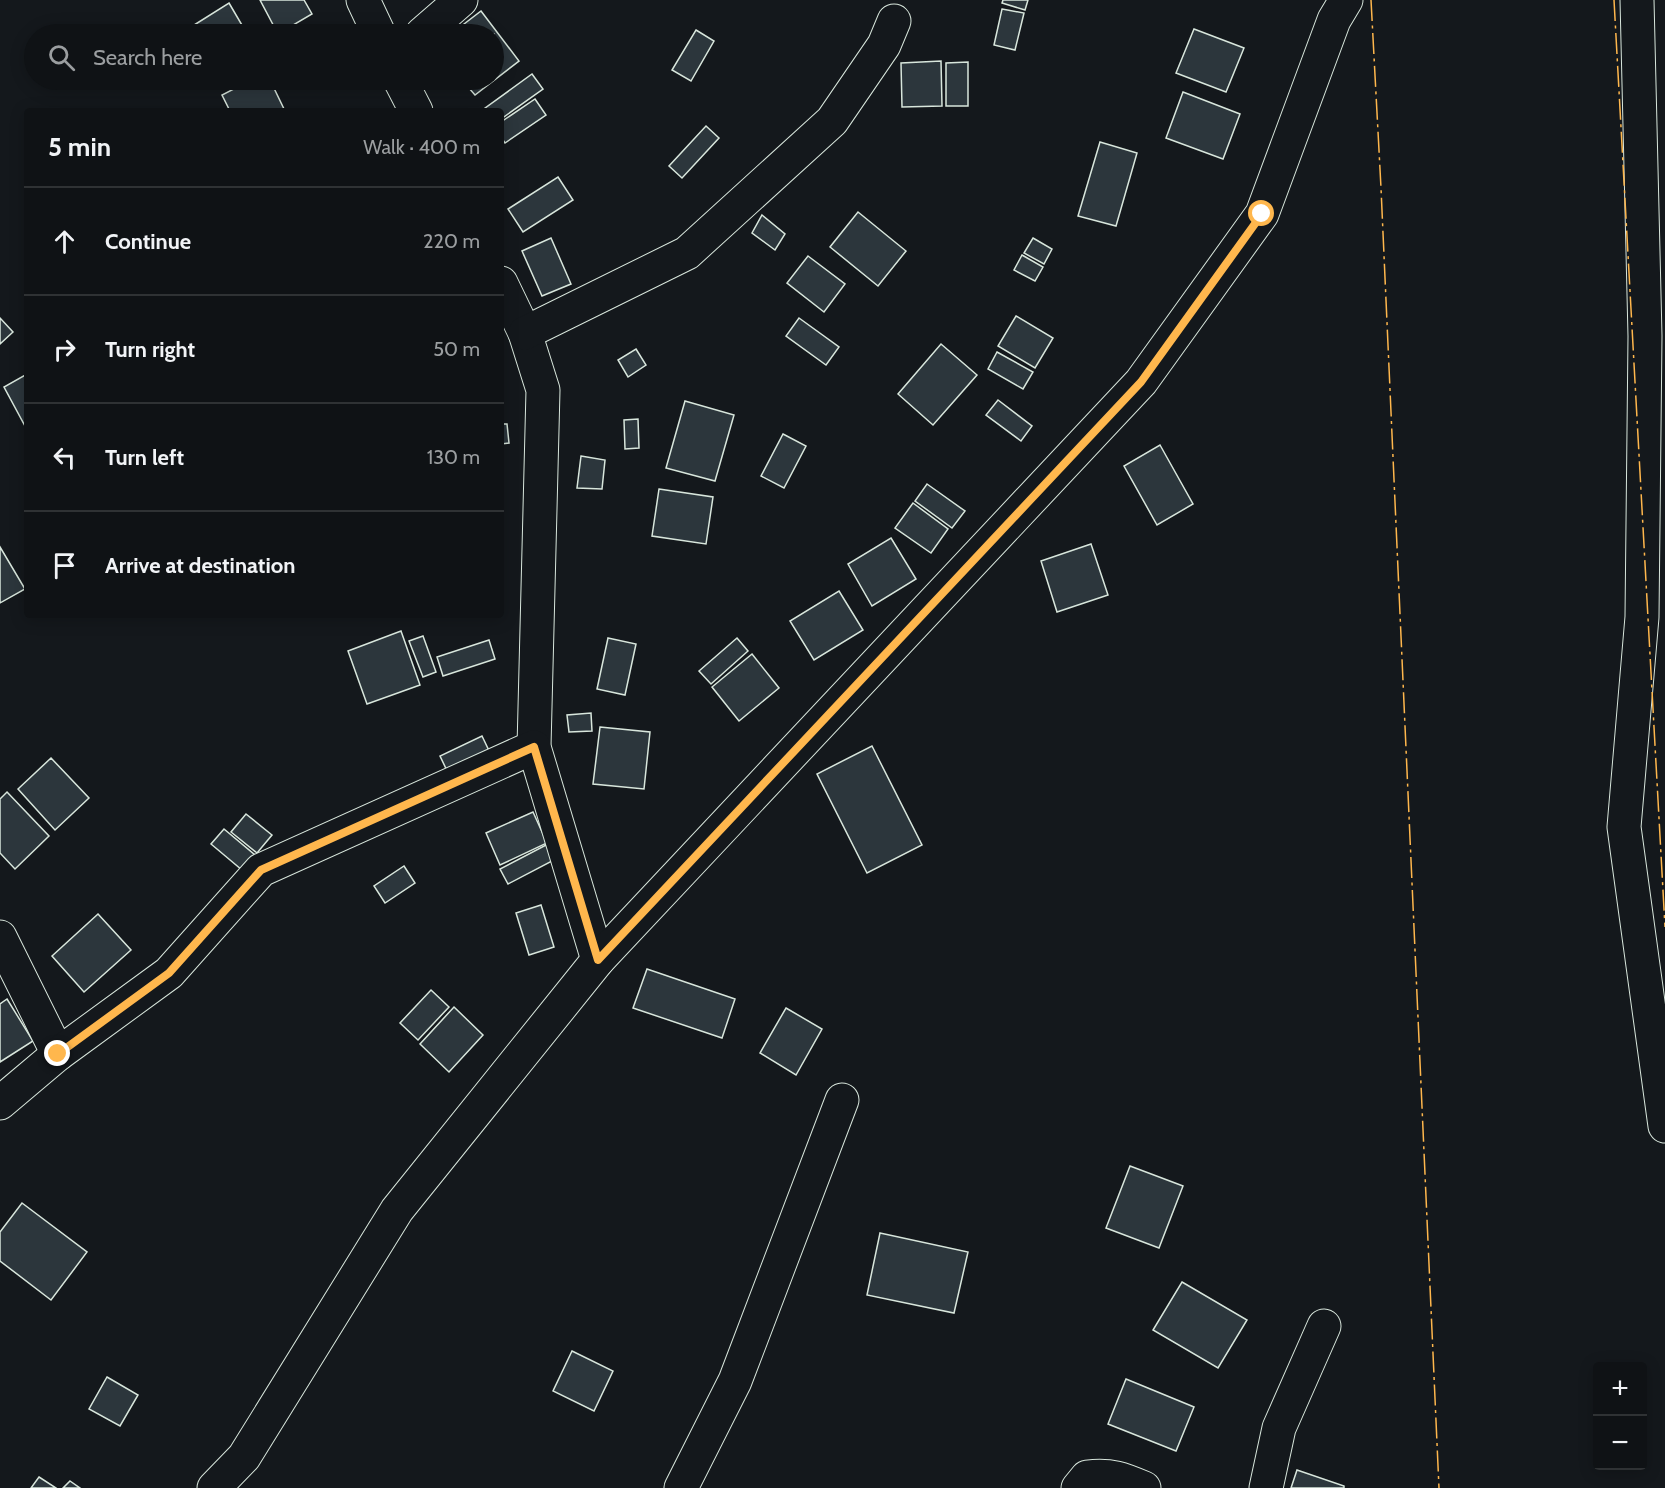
<!DOCTYPE html>
<meta charset="utf-8">
<style>
body{margin:0;font-family:Cabin,sans-serif;background:#1d2022;color:#f1f3f6}
.controls{position:absolute;right:18px;bottom:18px;display:grid;overflow:hidden;border-radius:6px;box-shadow:0 3px 15px #0003}
.controls button{width:54px;height:54px;display:grid;place-items:center;padding:0;border:0;border-bottom:2px solid #2f3234;background:#0f1215;color:#f1f3f6;font:30px sans-serif}
.stop{position:absolute;width:18px;height:18px;margin:-14px;border:4px solid #ffb74d;border-radius:50%;background:#fff}
.stop.end{background:#ffb74d;border-color:#fff;box-shadow:0 2px 6px #0008}
.list{margin:0;padding:0;list-style:none}
h2{display:flex;justify-content:space-between;align-items:center;height:78px;margin:0;padding:0 24px;font-size:26px}
h2 small{font-size:20px;font-weight:400;color:#9b9ea0}
.list li{display:grid;grid-template-columns:39px 1fr auto;gap:18px;align-items:center;box-sizing:border-box;height:108px;padding:0 24px;border-top:2px solid #2f3234}
.list b{display:block;font-size:22px;white-space:nowrap}
.list em{font-size:20px;font-style:normal;color:#9b9ea0}
.icon{flex:none;width:33px;height:33px;fill:none;stroke:currentColor;stroke-width:2;stroke-linecap:round;stroke-linejoin:round}
.map{position:relative;flex:none;width:1665px;height:1488px;overflow:hidden}
.search{position:absolute;background:#0f1215;box-shadow:0 3px 15px #0003;left:24px;top:24px;width:480px;height:66px;display:flex;align-items:center;gap:15px;box-sizing:border-box;padding:0 21px;border-radius:33px;color:#9b9ea0;font-size:22px}
.panel{position:absolute;background:#0f1215;box-shadow:0 3px 15px #0003;left:24px;top:108px;width:480px;height:510px;border-radius:6px}
.map>svg:first-child{display:block}
</style>
<div class="map">
<svg width="1665" height="1488" viewBox="0 0 1665 1488">
<rect width="100%" height="100%" fill="#14181c"/>
<g fill="#2c363c" stroke="#d8e6dc" stroke-width="1.5">
<path d="M260,0H304L312,14L278,34Z"/>
<path d="M1003,0H1028L1025,10L1002,3Z"/>
<path d="M229,3L246,32L242,34H185L183,32Z"/>
<path d="M1002,9L1024,13L1015,50L994,45Z"/>
<path d="M481,11L519,61L475,95L462,80H494V34H451Z"/>
<path d="M1194,29L1244,48L1226,92L1176,73Z"/>
<path d="M696,30L714,41L691,81L672,70Z"/>
<path d="M941,61L942,106L902,107L901,63Z"/>
<path d="M968,62V106H946V63Z"/>
<path d="M532,74L543,89L501,119V111H481Z"/>
<path d="M251,80H270L285,111H230L222,95Z"/>
<path d="M1183,92L1240,114L1223,159L1166,138Z"/>
<path d="M535,99L546,115L505,143L501,137V122Z"/>
<path d="M706,126L719,138L682,178L669,166Z"/>
<path d="M1100,142L1137,153L1116,226L1078,216Z"/>
<path d="M558,177L573,200L523,232L508,209Z"/>
<path d="M858,212L906,251L878,286L830,247Z"/>
<path d="M762,215L785,234L775,250L752,233Z"/>
<path d="M551,238L571,284L542,296L522,251Z"/>
<path d="M1033,238L1052,249L1044,264L1024,253Z"/>
<path d="M1022,255L1043,267L1035,281L1014,270Z"/>
<path d="M808,256L845,284L824,312L787,283Z"/>
<path d="M1016,316L1053,338L1035,368L998,346Z"/>
<path d="M0,318L13,332L0,344Z"/>
<path d="M799,318L839,347L826,365L786,336Z"/>
<path d="M941,344L977,375L933,425L898,394Z"/>
<path d="M636,349L646,365L628,377L618,360Z"/>
<path d="M997,352L1033,372L1023,389L988,369Z"/>
<path d="M27,374V425L25,426L4,387Z"/>
<path d="M998,400L1032,426L1021,441L986,415Z"/>
<path d="M685,401L734,415L715,481L666,468Z"/>
<path d="M638,419L639,448L625,449L624,420Z"/>
<path d="M501,424H507L509,443L501,444Z"/>
<path d="M783,434L806,446L784,488L761,476Z"/>
<path d="M1160,445L1193,504L1157,525L1124,466Z"/>
<path d="M581,456L605,460L602,489L577,488Z"/>
<path d="M927,484L965,511L952,528L915,501Z"/>
<path d="M659,489L713,497L706,544L652,536Z"/>
<path d="M913,503L948,529L931,553L895,528Z"/>
<path d="M891,538L916,579L872,606L848,564Z"/>
<path d="M1091,544L1108,595L1057,612L1041,561Z"/>
<path d="M0,547L25,589L0,603Z"/>
<path d="M839,591L863,630L814,660L790,621Z"/>
<path d="M401,631L420,685L367,704L348,651Z"/>
<path d="M423,636L436,672L423,677L409,641Z"/>
<path d="M608,638L636,644L625,695L597,689Z"/>
<path d="M737,638L748,651L711,684L699,671Z"/>
<path d="M489,640L495,659L443,676L437,657Z"/>
<path d="M752,654L779,688L739,721L712,687Z"/>
<path d="M591,713L592,731L569,732L567,715Z"/>
<path d="M600,727L650,732L644,789L593,784Z"/>
<path d="M482,736L492,757L450,777L440,756Z"/>
<path d="M872,746L922,845L867,873L817,774Z"/>
<path d="M51,758L89,798L55,830L18,789Z"/>
<path d="M7,792L49,836L15,869L0,853V799Z"/>
<path d="M533,812L547,843L500,865L486,833Z"/>
<path d="M246,814L272,835L257,853L231,832Z"/>
<path d="M224,829L255,855L242,870L211,844Z"/>
<path d="M546,845L554,860L508,884L500,869Z"/>
<path d="M404,866L415,883L385,903L374,886Z"/>
<path d="M541,905L554,947L529,955L516,913Z"/>
<path d="M98,914L131,950L84,992L52,956Z"/>
<path d="M647,969L735,999L722,1038L633,1008Z"/>
<path d="M431,990L449,1007L418,1040L400,1023Z"/>
<path d="M7,999L33,1041L0,1062V1004Z"/>
<path d="M454,1007L483,1035L449,1072L420,1044Z"/>
<path d="M786,1008L822,1029L796,1075L760,1053Z"/>
<path d="M1130,1166L1183,1186L1159,1248L1106,1228Z"/>
<path d="M22,1203L87,1252L51,1300L0,1261V1232Z"/>
<path d="M880,1233L968,1252L954,1313L867,1295Z"/>
<path d="M1182,1282L1247,1320L1218,1368L1153,1330Z"/>
<path d="M572,1351L613,1371L594,1411L553,1391Z"/>
<path d="M107,1377L138,1395L120,1426L89,1409Z"/>
<path d="M1126,1379L1194,1407L1176,1451L1108,1424Z"/>
<path d="M1297,1470L1344,1486V1488H1291Z"/>
<path d="M39,1477L56,1488H31Z"/>
<path d="M70,1481L80,1488H63Z"/>
</g>
<g fill="none" stroke-linecap="round" stroke-linejoin="round">
<defs>
<g id="minor">
<path d="M363,0L379,34"/>
<path d="M1637,0L1645,336L1642,617L1624,827L1665,1126"/>
<path d="M422,34L461,0"/>
<path d="M400,80L416,111"/>
<path d="M501,283L525,333L543,390L534,747L598,960"/>
<path d="M525,333L687,253L832,121L884,45L894,21"/>
<path d="M0,937L58,1054"/>
<path d="M0,1103L58,1054L169,973L261,870L534,747"/>
<path d="M214,1488L244,1457L397,1210L598,960L1141,382L1262,214L1334,20L1346,0"/>
<path d="M681,1488L735,1381L842,1100"/>
<path d="M1078,1488L1087,1477C1111,1474 1123,1479 1144,1488"/>
<path d="M1266,1488L1279,1428L1324,1326"/>
</g>
</defs>
<use href="#minor" stroke="#d8e6dc" stroke-width="35"/>
<use href="#minor" stroke="#14181c" stroke-width="33"/>
<g stroke="#ffb74d" stroke-width="1.5" stroke-dasharray="21 4.5 3 4.5" stroke-linecap="butt">
<path d="M1371,0L1381,188L1439,1488"/>
<path d="M1614,0L1665,927"/>
</g>
</g>
<g fill="none" stroke-linecap="round" stroke-linejoin="round">
<path stroke="#ffb74d" stroke-width="8" d="M58,1054L169,973L261,870L534,747L598,960L1141,382L1262,214"/>
</g>
</svg>
<div class="controls">
<button>+</button>
<button>−</button>
</div>
<div class="stop" style="left:1262px;top:214px"></div>
<div class="stop end" style="left:58px;top:1054px"></div>
<div class="search"><svg class="icon" aria-label="search" viewBox="0 0 24 24"><circle cx="10" cy="10" r="6"/><path d="M15 15l6 6"/></svg>Search here</div>
<section class="panel">
<h2>5 min<small>Walk · 400 m</small></h2>
<ul class="list">
<li><svg class="icon" aria-label="ahead" viewBox="0 0 24 24"><path d="M12 20V5M6 11l6-6 6 6"/></svg><div><b>Continue</b></div><em>220 m</em></li>
<li><svg class="icon" aria-label="right" viewBox="0 0 24 24"><path d="M7 20v-9h11M14 6l5 5-5 5"/></svg><div><b>Turn right</b></div><em>50 m</em></li>
<li><svg class="icon" aria-label="left" viewBox="0 0 24 24"><path d="M17 20v-9H6M10 6l-5 5 5 5"/></svg><div><b>Turn left</b></div><em>130 m</em></li>
<li><svg class="icon" aria-label="arrive" viewBox="0 0 24 24"><path d="M6 21V4h12l-3 4 3 4H6"/></svg><div><b>Arrive at destination</b></div></li>
</ul>
</section>
</div>
